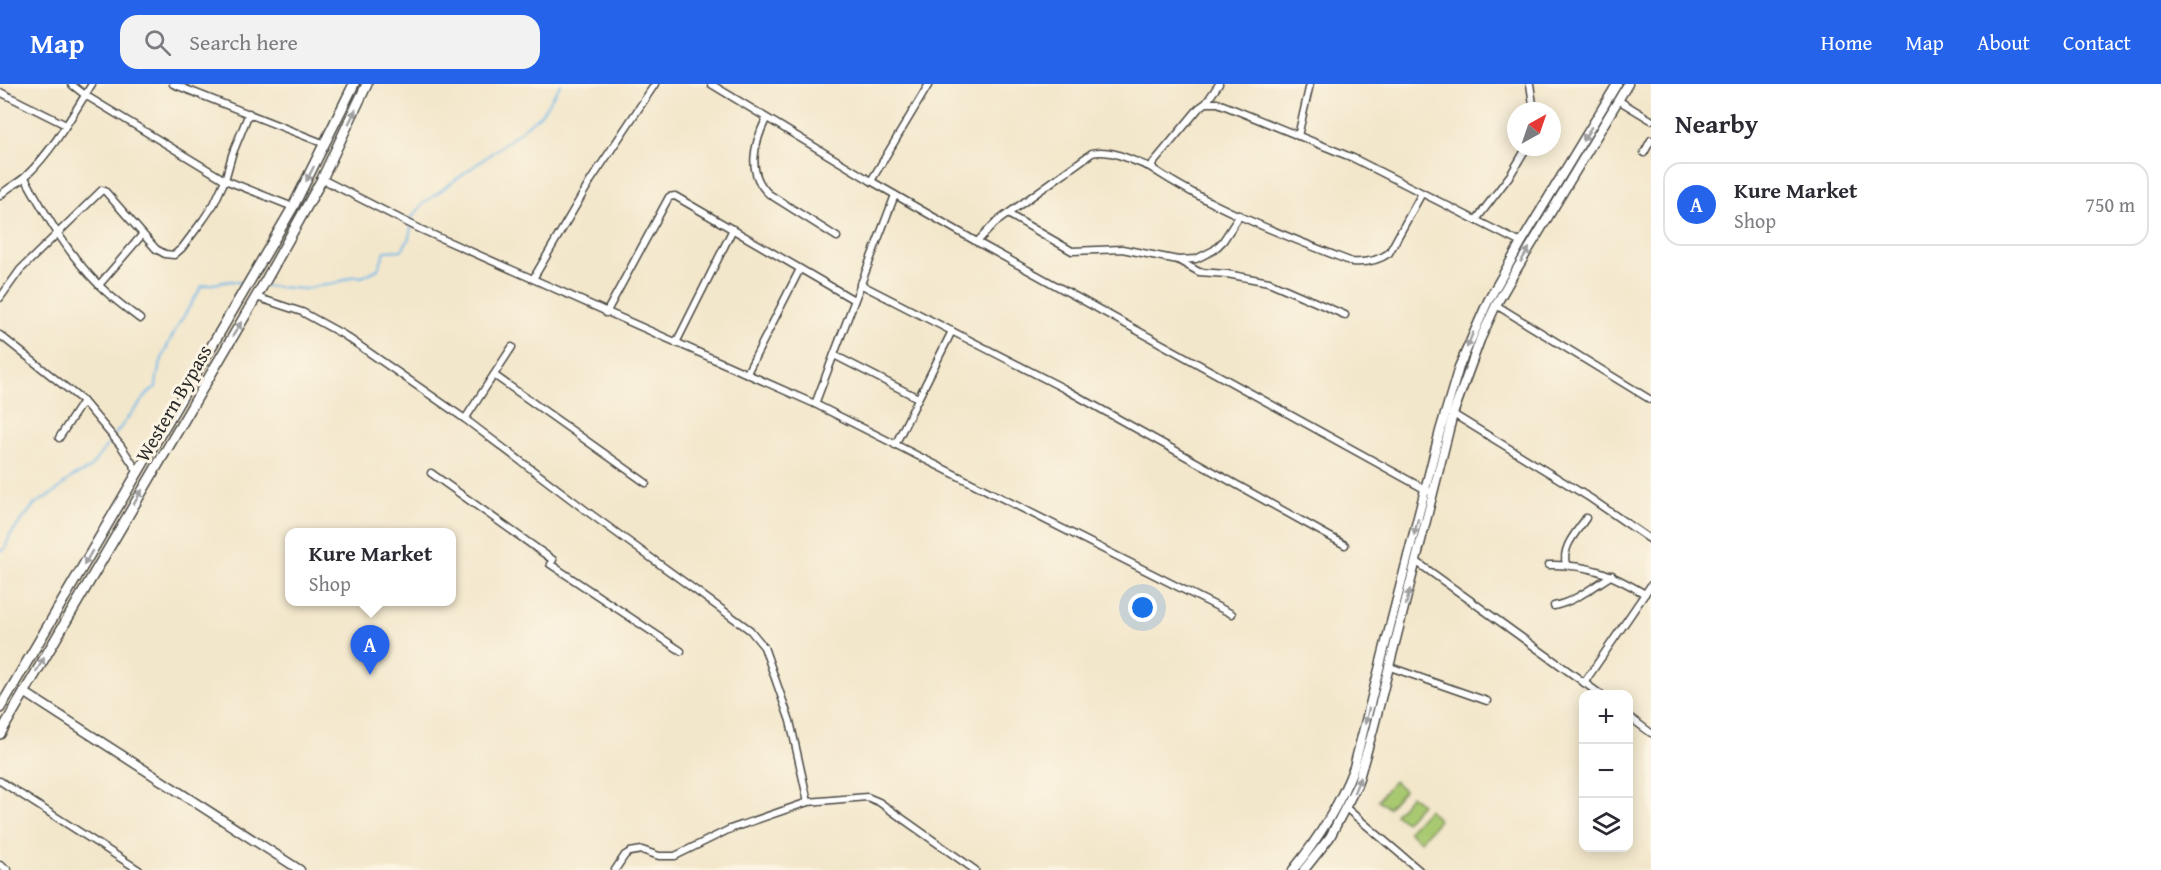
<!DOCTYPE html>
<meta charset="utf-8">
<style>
body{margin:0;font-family:"Gentium Book Plus",serif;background:#f2f2f3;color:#2b2b33}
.controls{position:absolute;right:18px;bottom:18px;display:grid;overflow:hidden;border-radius:12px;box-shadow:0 3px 15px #0003}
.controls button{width:54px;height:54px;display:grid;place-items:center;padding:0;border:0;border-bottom:2px solid #e1e1e2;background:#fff;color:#2b2b33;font:30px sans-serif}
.compass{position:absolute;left:1507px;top:18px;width:54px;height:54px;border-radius:50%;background:#fff;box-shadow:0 3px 15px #0003;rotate:40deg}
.you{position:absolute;left:1143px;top:524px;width:21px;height:21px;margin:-15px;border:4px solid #fff;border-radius:50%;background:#1a73e8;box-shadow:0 0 0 9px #1a73e833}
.badge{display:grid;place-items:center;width:39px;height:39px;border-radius:50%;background:#2563eb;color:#fff;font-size:20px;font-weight:700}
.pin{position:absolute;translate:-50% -50px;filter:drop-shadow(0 2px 3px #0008)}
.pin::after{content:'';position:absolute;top:32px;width:21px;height:18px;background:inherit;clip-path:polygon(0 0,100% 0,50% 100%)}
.popup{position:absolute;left:285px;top:444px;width:171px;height:78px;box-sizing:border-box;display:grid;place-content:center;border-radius:12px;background:#fff;filter:drop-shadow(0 2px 4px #0005);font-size:20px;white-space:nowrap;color:#7c7c81}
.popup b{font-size:22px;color:#2b2b33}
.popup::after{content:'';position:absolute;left:50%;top:100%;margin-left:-12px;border:12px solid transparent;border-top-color:#fff}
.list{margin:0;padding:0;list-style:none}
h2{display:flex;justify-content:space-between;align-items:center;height:78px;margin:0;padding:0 24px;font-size:26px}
h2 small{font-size:20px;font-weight:400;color:#7c7c81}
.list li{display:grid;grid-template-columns:39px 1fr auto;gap:18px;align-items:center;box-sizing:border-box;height:84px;margin:0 12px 12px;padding:0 12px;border:2px solid #e1e1e2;border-radius:18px}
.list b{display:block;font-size:22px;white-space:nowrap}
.list p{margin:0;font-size:20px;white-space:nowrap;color:#7c7c81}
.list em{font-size:20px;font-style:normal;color:#7c7c81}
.icon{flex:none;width:33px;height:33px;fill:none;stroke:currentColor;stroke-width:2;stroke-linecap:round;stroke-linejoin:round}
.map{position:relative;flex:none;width:1651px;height:786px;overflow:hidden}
header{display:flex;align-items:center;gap:36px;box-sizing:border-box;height:84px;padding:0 30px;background:#2563eb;color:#fff}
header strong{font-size:28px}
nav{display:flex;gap:33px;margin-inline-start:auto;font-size:21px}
.search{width:420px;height:54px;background:#f2f2f3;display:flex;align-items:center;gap:15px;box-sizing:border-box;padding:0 21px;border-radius:18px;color:#7c7c81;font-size:22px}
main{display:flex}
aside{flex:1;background:#fff}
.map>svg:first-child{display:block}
</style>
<header>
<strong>Map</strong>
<div class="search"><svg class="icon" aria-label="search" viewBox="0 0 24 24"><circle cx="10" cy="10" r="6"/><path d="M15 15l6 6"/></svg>Search here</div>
<nav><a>Home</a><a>Map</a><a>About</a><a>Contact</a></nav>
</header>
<main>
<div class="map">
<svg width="1651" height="786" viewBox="0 0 1651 786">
<rect width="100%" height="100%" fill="#fcf5e5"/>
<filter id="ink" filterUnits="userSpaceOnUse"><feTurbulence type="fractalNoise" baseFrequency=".0167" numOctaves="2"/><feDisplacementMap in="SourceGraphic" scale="12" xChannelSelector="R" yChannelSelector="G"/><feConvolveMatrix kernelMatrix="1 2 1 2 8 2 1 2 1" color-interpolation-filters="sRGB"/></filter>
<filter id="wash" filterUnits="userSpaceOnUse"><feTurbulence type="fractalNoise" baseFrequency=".008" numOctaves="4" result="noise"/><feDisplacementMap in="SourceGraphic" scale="24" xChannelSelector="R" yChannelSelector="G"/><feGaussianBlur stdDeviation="1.35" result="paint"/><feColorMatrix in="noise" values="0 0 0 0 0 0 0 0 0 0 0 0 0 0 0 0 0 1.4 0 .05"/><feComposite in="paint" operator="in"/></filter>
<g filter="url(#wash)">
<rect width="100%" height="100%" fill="#f3e7cb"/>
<g fill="#a9c971" stroke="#6a7a4e" stroke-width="1.5">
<path d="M1394,697L1404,706L1388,724L1378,716Z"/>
<path d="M1411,711L1421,720L1405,738L1395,730Z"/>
<path d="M1428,725L1439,736L1420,757L1408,747Z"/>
</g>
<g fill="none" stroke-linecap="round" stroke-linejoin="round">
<g stroke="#72b8e9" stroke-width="2">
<path d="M412,138V133L424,119L511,55L541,30L561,0"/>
<path d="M265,202L304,205L339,198L354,192L362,193L378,185L385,167L402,166L409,154L411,143"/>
<path d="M0,467L5,465L10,451L35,420L55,408L72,393L89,385L133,327C144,317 143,311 156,303C157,269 185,231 202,202L230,197L245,199"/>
</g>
</g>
</g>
<g filter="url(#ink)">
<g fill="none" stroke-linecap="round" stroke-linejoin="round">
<defs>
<g id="street">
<path d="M71,0L85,11L225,96L293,123"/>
<path d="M173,0L325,60"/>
<path d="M711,0L871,97L977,158L1428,407"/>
<path d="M1530,0L1534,27"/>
<path d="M0,8L66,41"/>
<path d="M1618,16L1651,36"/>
<path d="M1206,19L1219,0"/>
<path d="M766,35C754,60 746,89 769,110L837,153"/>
<path d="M1298,52L1310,0"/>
<path d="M1644,69L1651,56"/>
<path d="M1150,83C1211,124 1283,151 1352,178C1365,179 1378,177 1389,169L1422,109"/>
<path d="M25,94C46,131 67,169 98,200C110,213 126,224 140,235"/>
<path d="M322,95L420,145L815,320L1232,530"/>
<path d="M871,97L929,0"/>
<path d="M0,112C7,103 18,100 26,92C53,66 72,32 92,0"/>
<path d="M1008,130L1072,167L1122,165L1178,176L1196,175L1214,166L1223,157L1240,131"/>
<path d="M1476,136L1511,90L1527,63"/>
<path d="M977,158L995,139L1092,69C1111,64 1132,77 1150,83L1199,24L1206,19H1218L1353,74L1521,159"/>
<path d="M1178,176L1199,188L1227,190L1269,198L1345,231"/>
<path d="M533,195L591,96L655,0"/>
<path d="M860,200L1063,304L1345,461"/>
<path d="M99,201L142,151"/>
<path d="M256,213L302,228L344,251L465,335L588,428L750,546L764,563L790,637L808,718"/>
<path d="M0,214L20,186L102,106L105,107L156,165L165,170L174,171L182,164L203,136L214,120L225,96L232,71L249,29"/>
<path d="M1496,221L1651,316"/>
<path d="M606,229L669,113L675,112L854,216"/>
<path d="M0,251L83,317L121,362L138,388"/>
<path d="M676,259L733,145"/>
<path d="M834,271L918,314"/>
<path d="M747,289L800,185"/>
<path d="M494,291L646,399"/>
<path d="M815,320L895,111"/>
<path d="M1453,330L1590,414L1651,456"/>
<path d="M465,335L512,263"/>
<path d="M59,354L83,317"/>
<path d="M895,361L952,247"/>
<path d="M431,389L553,476"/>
<path d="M1417,478L1600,610"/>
<path d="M550,480L681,567"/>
<path d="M1566,480C1561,463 1577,448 1586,434"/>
<path d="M1549,481C1590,480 1611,490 1645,510"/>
<path d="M1554,522C1576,517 1593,503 1612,491"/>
<path d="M1390,583L1487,617"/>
<path d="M1584,599L1651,501"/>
<path d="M1628,632L1651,649"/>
<path d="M0,697L139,786"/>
<path d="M1346,724L1419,786"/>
<path d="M0,781L8,786"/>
<path d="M615,786L625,771L630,768L642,766L659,772H675L730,745L808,718L867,713L879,718L975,786"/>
</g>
<g id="secondary">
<path d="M24,608L300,786"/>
<path d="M1293,786C1319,754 1339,722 1354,683L1440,347L1459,283L1488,217L1521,159L1617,0"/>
<path d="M1304,786L1330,753L1357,701L1373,646L1453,330L1480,256L1496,221L1512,193L1628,0"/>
</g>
<g id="primary">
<path d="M0,624L293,123L354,0"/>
<path d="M0,650L266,196L322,95L367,0"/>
</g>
</defs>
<use href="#street" stroke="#494743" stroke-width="9"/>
<use href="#secondary" stroke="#494743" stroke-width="11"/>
<use href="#primary" stroke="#494743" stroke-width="12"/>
<use href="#street" stroke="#fff" stroke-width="6"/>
<use href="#secondary" stroke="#fff" stroke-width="8"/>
<use href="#primary" stroke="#fff" stroke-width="9"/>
</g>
<defs><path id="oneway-solid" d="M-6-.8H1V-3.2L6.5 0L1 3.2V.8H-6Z" transform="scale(1.5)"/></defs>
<g fill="#a0a0a0">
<use href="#oneway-solid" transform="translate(352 33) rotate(-64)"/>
<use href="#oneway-solid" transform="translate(1587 50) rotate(121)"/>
<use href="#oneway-solid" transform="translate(310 90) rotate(117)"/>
<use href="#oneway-solid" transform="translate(1525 171) rotate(-59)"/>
<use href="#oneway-solid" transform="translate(237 245) rotate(-59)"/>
<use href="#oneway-solid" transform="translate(1470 256) rotate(112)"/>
<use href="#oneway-solid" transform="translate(138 413) rotate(-60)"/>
<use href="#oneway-solid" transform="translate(1416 443) rotate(104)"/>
<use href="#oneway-solid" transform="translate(88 474) rotate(120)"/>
<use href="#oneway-solid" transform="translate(1408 513) rotate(-76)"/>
<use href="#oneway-solid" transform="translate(40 581) rotate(-60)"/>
<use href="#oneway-solid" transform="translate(1367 632) rotate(104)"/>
<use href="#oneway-solid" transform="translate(1357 701) rotate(-68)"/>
</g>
</g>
<g text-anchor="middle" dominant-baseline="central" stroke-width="6" stroke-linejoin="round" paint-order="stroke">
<g font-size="20" fill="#2b2b2b" stroke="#fcf5e5">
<text transform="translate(173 319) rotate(-60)">Western Bypass</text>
</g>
</g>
</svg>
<div class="controls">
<button>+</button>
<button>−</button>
<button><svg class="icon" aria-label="layers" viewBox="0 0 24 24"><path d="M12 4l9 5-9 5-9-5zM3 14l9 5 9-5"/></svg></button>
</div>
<svg class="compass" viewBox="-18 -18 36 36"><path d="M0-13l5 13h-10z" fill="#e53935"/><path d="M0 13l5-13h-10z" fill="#7c7c81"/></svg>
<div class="you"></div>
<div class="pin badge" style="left:370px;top:591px">A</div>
<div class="popup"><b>Kure Market</b>Shop</div>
</div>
<aside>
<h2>Nearby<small></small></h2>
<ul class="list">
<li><span class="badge">A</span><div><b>Kure Market</b><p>Shop</p></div><em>750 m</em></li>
</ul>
</aside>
</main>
